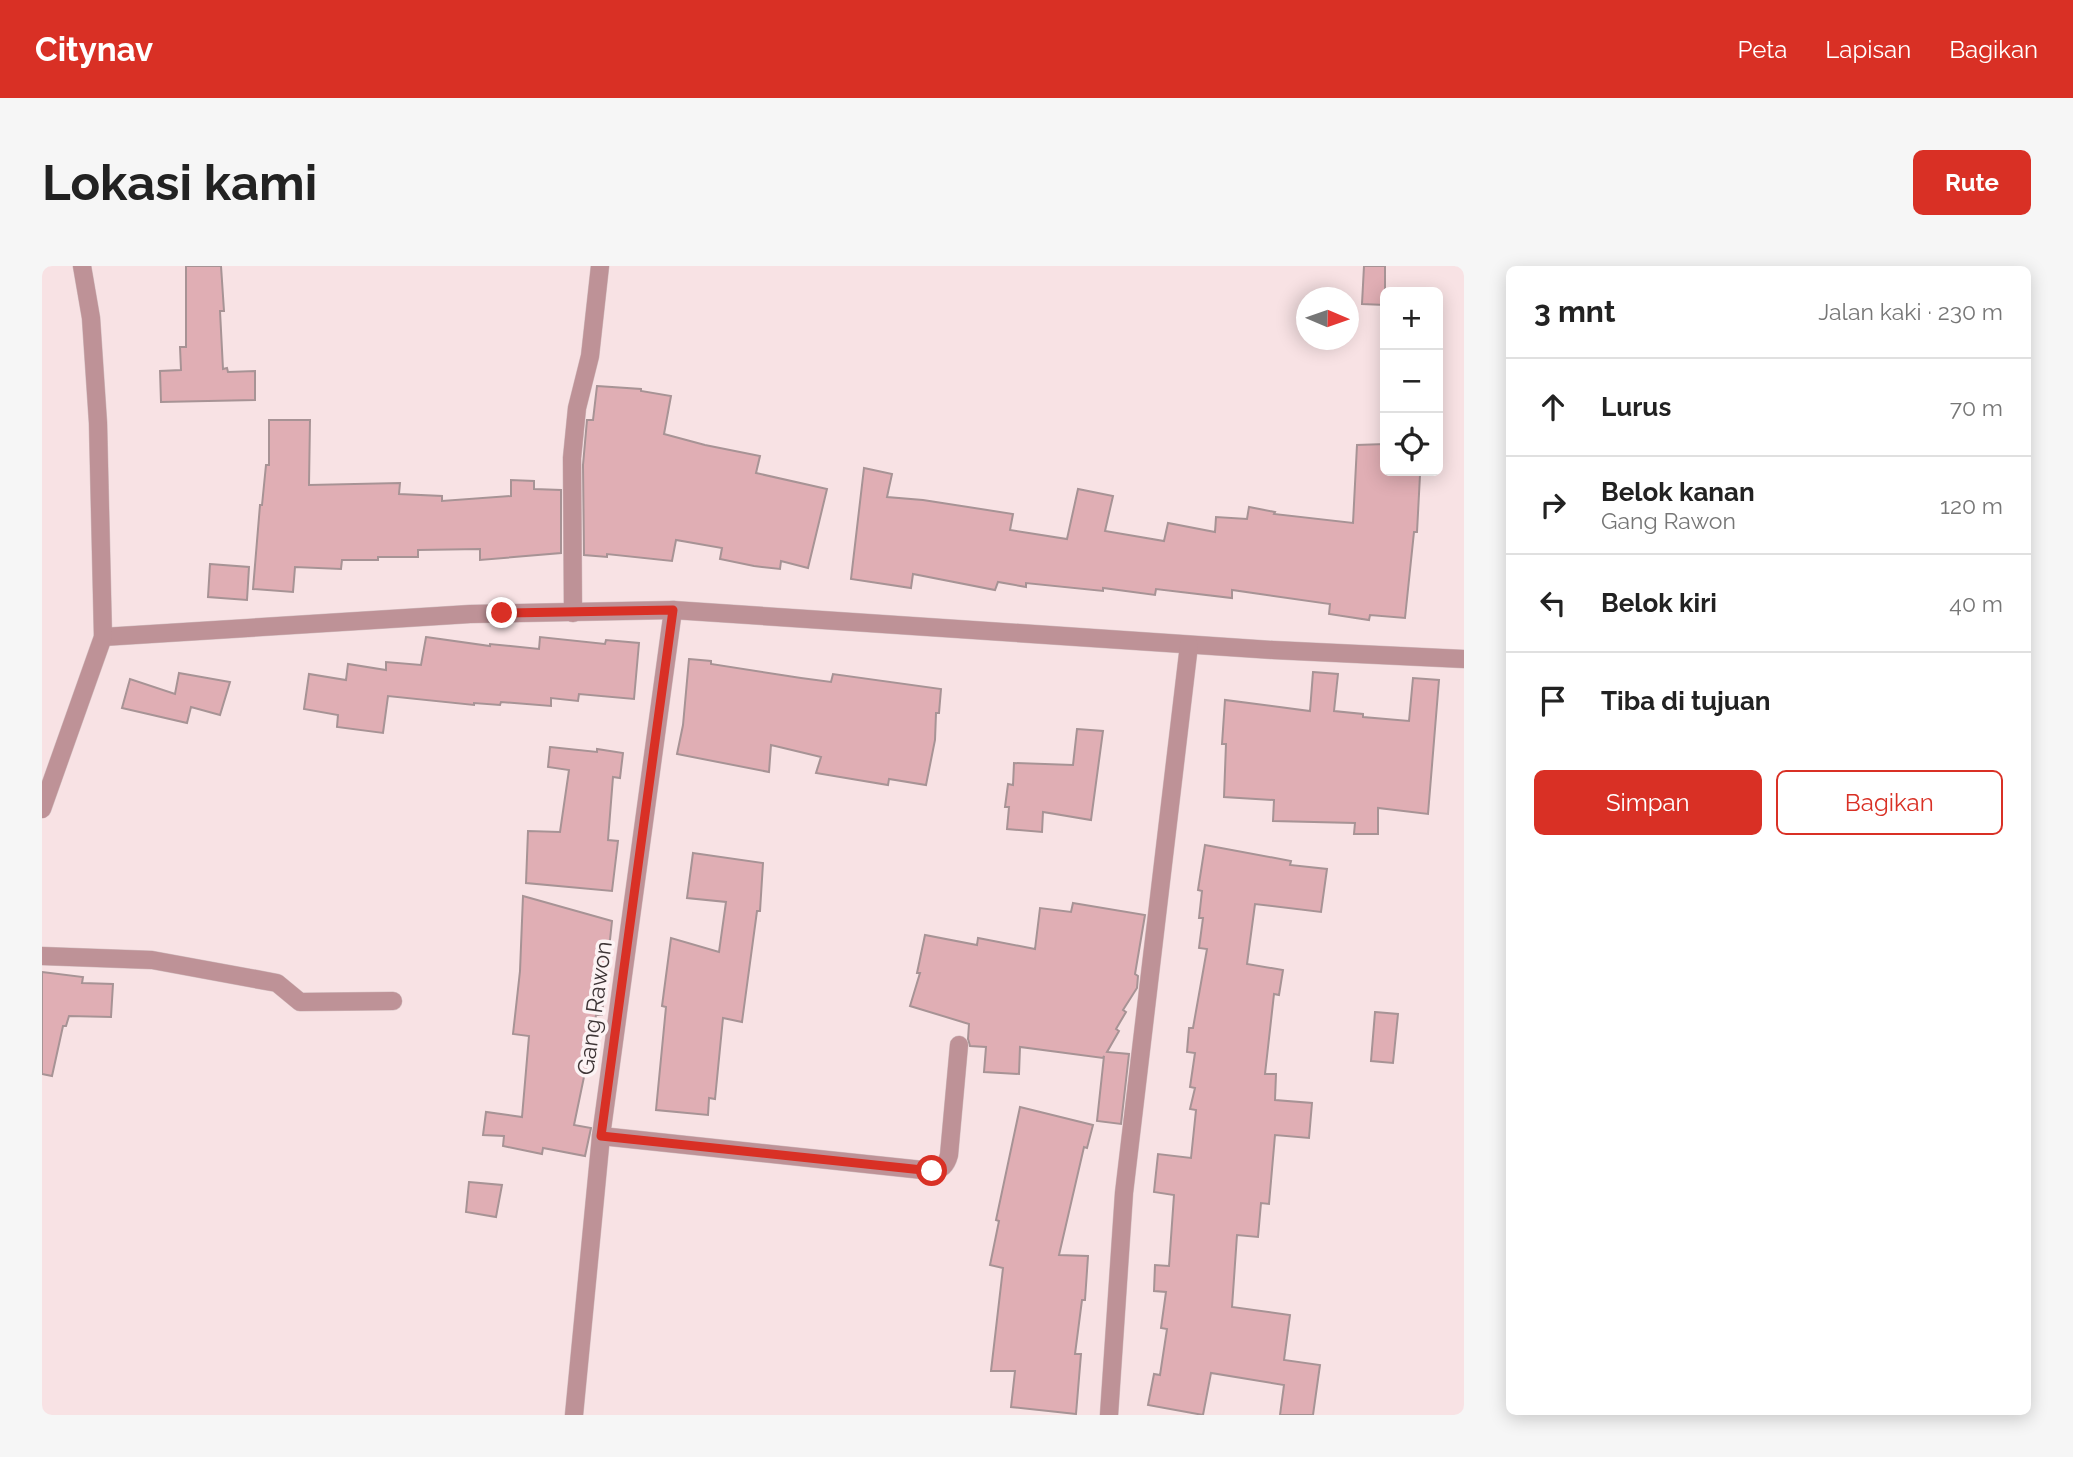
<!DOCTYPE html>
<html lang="id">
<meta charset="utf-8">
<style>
body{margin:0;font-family:Raleway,sans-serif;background:#f6f6f6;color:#222}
.controls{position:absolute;right:21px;top:21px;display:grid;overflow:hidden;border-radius:10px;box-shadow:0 4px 18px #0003}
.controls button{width:63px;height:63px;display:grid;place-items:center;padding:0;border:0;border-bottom:2px solid #e0e0e0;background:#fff;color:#222;font:35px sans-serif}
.compass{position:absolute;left:1254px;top:21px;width:63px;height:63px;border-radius:50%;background:#fff;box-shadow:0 4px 18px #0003;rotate:92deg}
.stop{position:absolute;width:21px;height:21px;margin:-16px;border:5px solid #d93025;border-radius:50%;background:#fff}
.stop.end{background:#d93025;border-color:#fff;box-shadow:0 2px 7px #0008}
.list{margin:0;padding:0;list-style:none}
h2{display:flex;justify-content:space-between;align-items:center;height:91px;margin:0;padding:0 28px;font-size:30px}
h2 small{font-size:23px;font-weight:400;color:#767676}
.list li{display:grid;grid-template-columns:46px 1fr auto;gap:21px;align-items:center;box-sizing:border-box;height:98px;padding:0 28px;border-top:2px solid #e0e0e0}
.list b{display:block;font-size:26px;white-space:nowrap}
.list p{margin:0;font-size:23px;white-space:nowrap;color:#767676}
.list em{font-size:23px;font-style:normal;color:#767676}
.actions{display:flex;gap:14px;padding:21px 28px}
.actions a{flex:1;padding:16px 0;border:2px solid #d93025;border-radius:10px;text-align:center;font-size:24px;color:#d93025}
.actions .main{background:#d93025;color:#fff}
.icon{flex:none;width:38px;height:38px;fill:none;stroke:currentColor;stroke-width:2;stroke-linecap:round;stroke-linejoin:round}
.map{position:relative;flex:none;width:1422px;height:1149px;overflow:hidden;border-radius:10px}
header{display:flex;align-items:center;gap:42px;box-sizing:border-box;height:98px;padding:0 35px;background:#d93025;color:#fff}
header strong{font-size:33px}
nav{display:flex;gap:38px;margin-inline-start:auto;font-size:24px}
.intro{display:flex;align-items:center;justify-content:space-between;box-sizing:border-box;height:168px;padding:0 42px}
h1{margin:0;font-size:49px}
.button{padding:18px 32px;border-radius:10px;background:#d93025;color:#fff;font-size:24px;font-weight:700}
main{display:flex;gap:42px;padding:0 42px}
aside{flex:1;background:#fff;border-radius:10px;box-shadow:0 4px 18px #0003}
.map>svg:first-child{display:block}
</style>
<header>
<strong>Citynav</strong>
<nav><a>Peta</a><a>Lapisan</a><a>Bagikan</a></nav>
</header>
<div class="intro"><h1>Lokasi kami</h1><a class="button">Rute</a></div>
<main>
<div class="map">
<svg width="1422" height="1149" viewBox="0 0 1422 1149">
<rect width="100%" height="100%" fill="#f8e2e4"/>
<g fill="#e0aeb4" stroke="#a79395" stroke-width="2">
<path d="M144,0H179L182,45H178L181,103L185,102L186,106L213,105V134L119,136L118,105L139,104L138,81H144Z"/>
<path d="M1322,0H1343V39L1320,38Z"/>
<path d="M555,120L599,123V125L629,130L622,168L663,179L718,190L714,207L785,223L766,302L739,295L738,303L712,300L678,293L680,282L634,274L630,295L565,288V291L542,289L541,199L545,154H551Z"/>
<path d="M227,154H268L267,219L358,217L357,228L400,230V235L469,230V214L492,215V223L519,224V287L438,294V283L376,284V291H336V294H300L299,303L253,301L251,326L211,323L218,239H220L224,199H227Z"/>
<path d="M1343,178V207L1378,209L1375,266H1372L1363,352L1328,349L1327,354L1287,348L1288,338L1190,324V332L1114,323L1113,329L1061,322V325L984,317V321L956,316L953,324L871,308L869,322L809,313L822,202L850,208L845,231L881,234L971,248L968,264L1025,273L1036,223L1071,230L1063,265L1122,275L1126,257L1173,266L1174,251L1205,253L1207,241L1233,246L1232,248L1311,257L1315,179Z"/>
<path d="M168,298L207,301L205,334L166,331Z"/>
<path d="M384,371L448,380V378L497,383L498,371L563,378L564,374L597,377L592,433L537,428L536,435L509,432V440L459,436L458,439L432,437V439L346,430L341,467L295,461L296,449L262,443L267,408L304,414L306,398L344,404V396L379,399Z"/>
<path d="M647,393L669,395V398L759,412L789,416L791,408L899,423L897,447H894L893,474L884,519L847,513L846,519L774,507L779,491L729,479L727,506L635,488L641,459Z"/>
<path d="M1271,406L1296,408L1292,445L1321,448V451L1367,455L1371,412L1397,414L1386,548L1336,542V568H1312L1313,557L1231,555L1232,534L1182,531L1184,478H1180L1183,434L1268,445Z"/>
<path d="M137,407L188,416L178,449L149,441L145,457L80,442L88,413L133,428Z"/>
<path d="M1035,463L1061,465L1049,554L1001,546L1000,566L965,563L967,541H963L966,518L971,519L972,497L1031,499Z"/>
<path d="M508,481L555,486V483L581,487L578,512L571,511L566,574L576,575L570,625L484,617L486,565L518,566L527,504L506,501Z"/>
<path d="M1163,579L1249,595L1248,599L1285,603L1279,646L1213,638L1205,698L1241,704L1237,729L1232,728L1223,808H1234L1233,834L1270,837L1267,872L1233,869L1227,938L1219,937L1216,971L1195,969L1190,1041L1248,1049L1242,1094L1278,1099L1271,1149H1238L1242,1119L1169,1107L1161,1149L1106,1139L1112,1108L1118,1109L1125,1063L1119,1062L1124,1026L1112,1025L1113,999L1127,1000L1132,929L1112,926L1116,888L1149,892L1154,844L1148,843L1153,822L1148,821L1153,787L1145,786L1147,762H1151L1165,683L1157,682L1161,652H1157L1160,625L1156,624Z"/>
<path d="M651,587L721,597L718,645H715L700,756L681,752L673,833L667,832L666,849L614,844L624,741L620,740L629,672L677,686L684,636L645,632Z"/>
<path d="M481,630L570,655L560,749H554L545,806H543L532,859L549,862L543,890L501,882L500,888L461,880L462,870L441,869L444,846L480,851L487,770L471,768L478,705Z"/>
<path d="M1031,637L1103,649L1093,708L1096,710L1095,722L1081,744L1084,746L1074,763L1077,765L1065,786L1087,788L1079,858L1055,855L1062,790L1061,792L978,781L977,808L942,806L944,781L928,780L926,773L927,758L868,740L878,707H875L883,669L935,679L936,672L993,683L998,642L1029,646Z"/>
<path d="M0,706L41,711L40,717L71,718L69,751L27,750L24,760H21L10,810L0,808Z"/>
<path d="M1333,746L1356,748L1351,797L1329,795Z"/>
<path d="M978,841L1051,859L1045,882L1042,881L1017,989L1046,990L1043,1034H1040L1033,1088H1039L1034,1148L969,1141L973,1105H949L961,1002L948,999L957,955L954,954Z"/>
<path d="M427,916L460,919L454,951L424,946Z"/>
</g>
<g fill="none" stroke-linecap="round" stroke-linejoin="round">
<defs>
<g id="minor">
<path d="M531,347L530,192L535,142L548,90L558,0"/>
<path d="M61,371L428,348L631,344L1231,384L1422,393"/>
<path d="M0,543L61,371L56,157L49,52L40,0"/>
<path d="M0,690L110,694L235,717L258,736L351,735"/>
<path d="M559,870L890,905C900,903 904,900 907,889L917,779"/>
<path d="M532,1149L559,870L631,344"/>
<path d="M1067,1149L1082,927L1147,379"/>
</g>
</defs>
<use href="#minor" stroke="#d3bfc1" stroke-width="19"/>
<use href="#minor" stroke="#be9297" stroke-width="18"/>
</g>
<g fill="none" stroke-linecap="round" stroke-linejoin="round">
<path stroke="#d93025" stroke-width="9" d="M460,347L631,344L559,870L890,905"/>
</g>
<g text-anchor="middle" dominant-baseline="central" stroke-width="7" stroke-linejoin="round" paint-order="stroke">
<g font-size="23" fill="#3e3536" stroke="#fcf3f4">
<text transform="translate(552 742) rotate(-82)">Gang Rawon</text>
</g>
</g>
</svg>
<div class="controls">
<button>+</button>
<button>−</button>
<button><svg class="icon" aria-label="locate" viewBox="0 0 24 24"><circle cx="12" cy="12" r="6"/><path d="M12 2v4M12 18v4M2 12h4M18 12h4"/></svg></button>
</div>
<svg class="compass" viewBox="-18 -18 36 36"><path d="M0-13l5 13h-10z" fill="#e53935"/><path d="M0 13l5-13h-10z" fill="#767676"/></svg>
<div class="stop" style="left:890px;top:905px"></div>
<div class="stop end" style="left:460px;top:347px"></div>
</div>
<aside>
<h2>3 mnt<small>Jalan kaki · 230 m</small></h2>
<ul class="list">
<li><svg class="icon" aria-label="ahead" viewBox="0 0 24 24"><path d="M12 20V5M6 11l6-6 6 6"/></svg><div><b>Lurus</b></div><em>70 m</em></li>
<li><svg class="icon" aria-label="right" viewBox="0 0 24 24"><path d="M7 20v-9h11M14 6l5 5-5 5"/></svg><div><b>Belok kanan</b><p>Gang Rawon</p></div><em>120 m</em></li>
<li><svg class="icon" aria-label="left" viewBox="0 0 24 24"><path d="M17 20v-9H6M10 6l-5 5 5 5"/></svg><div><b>Belok kiri</b></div><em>40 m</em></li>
<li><svg class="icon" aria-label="arrive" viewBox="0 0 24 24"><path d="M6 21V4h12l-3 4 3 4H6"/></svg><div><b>Tiba di tujuan</b></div></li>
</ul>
<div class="actions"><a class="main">Simpan</a><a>Bagikan</a></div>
</aside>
</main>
